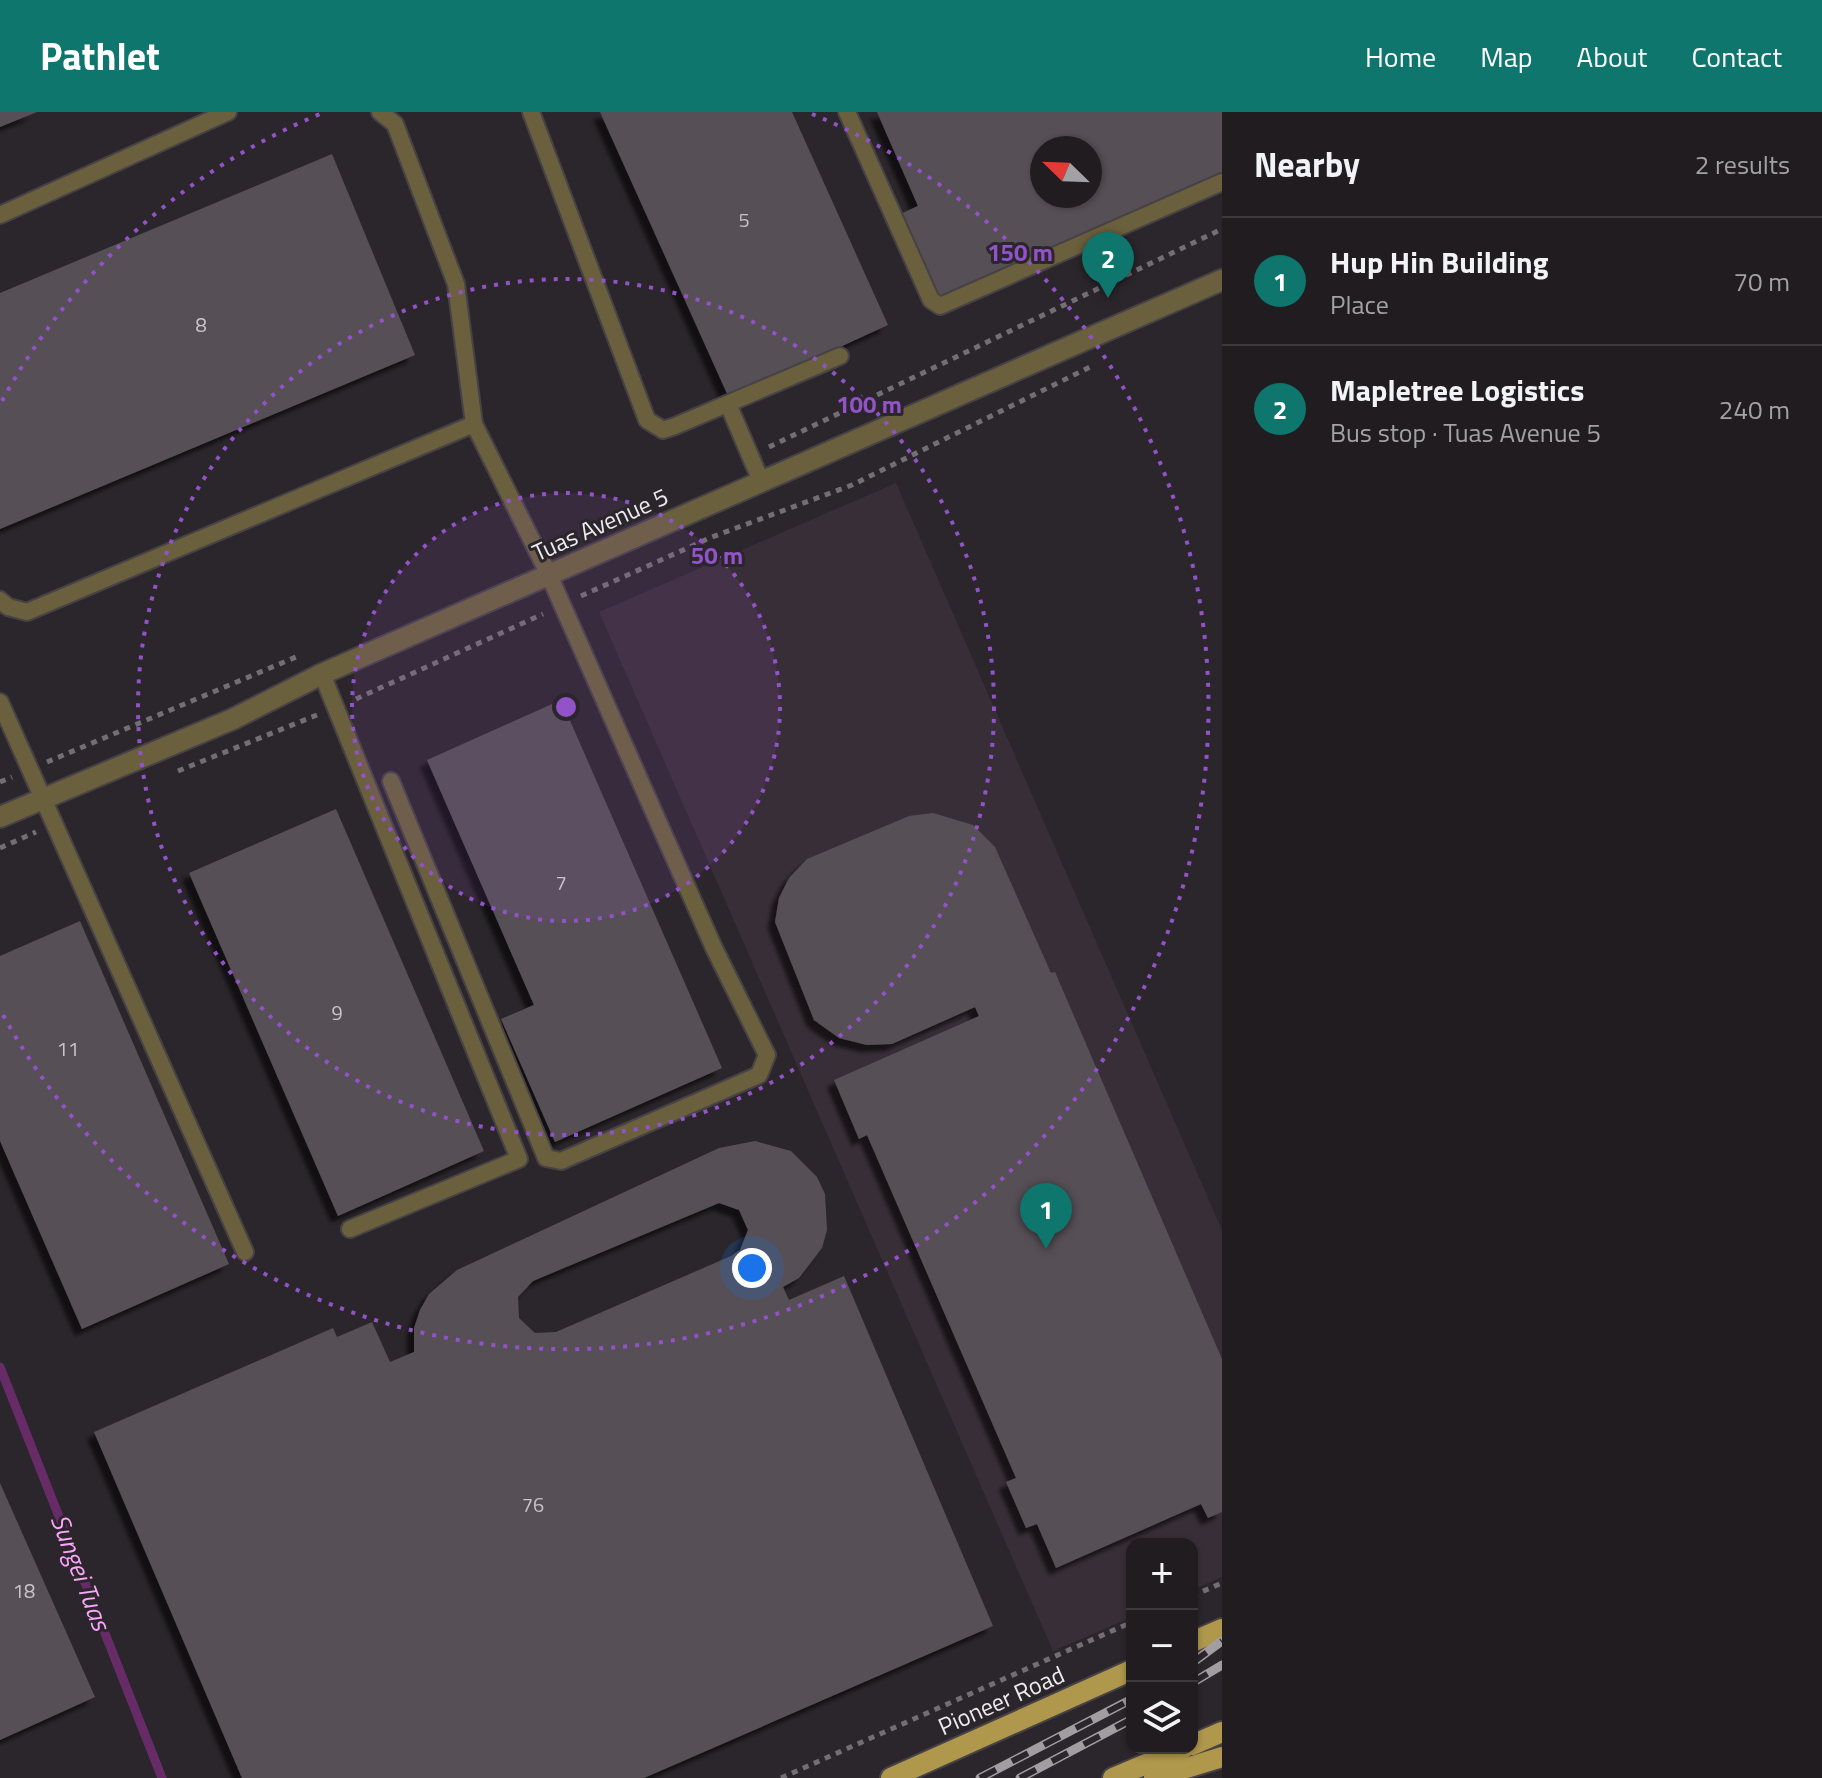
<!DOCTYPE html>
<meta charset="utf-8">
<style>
body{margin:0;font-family:"Titillium Web",sans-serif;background:#2d292d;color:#f1f3f6}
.controls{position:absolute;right:24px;bottom:24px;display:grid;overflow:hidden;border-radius:16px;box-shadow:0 2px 6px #0004}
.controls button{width:72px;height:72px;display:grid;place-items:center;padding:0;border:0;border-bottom:2px solid #3d3a3e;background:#201c20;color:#f1f3f6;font:40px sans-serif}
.compass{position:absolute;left:1030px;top:24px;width:72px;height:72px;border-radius:50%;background:#201c20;box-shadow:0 2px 6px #0004;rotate:293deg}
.you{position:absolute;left:752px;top:1156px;width:28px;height:28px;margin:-20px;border:6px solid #fff;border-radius:50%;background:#1a73e8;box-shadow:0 0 0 12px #1a73e833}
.badge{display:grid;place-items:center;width:52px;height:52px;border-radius:50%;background:#0f766e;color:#fff;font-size:26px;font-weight:700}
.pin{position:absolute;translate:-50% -66px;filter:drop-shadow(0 2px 4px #0008)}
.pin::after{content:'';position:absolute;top:42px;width:28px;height:24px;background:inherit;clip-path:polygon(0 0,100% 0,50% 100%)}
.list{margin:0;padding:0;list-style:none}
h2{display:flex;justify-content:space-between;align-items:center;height:104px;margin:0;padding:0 32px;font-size:34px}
h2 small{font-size:26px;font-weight:400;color:#a2a1a5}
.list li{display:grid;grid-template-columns:52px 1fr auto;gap:24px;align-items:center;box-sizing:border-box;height:128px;padding:0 32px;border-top:2px solid #3d3a3e}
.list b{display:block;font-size:30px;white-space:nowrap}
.list p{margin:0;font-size:26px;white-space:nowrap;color:#a2a1a5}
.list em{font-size:26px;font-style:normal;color:#a2a1a5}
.icon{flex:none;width:44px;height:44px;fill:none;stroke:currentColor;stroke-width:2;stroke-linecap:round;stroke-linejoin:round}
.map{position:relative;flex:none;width:1222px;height:1666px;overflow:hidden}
header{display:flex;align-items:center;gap:48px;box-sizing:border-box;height:112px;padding:0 40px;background:#0f766e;color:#fff}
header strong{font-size:38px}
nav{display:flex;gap:44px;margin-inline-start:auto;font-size:28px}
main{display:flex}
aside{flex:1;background:#201c20}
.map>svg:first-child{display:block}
</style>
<header>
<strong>Pathlet</strong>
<nav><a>Home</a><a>Map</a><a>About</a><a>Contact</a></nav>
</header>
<main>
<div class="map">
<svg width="1222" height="1666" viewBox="0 0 1222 1666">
<defs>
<filter id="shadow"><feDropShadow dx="-7" dy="7" stdDeviation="2" flood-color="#0009"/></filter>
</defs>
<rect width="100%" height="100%" fill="#2b262b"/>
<path fill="#382e37" d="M896,371L1222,1118V1465L1192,1478V1432H1132V1505L1053,1539L599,500Z"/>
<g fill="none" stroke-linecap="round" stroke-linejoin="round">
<path stroke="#672c68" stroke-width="9" d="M0,1255L162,1666"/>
</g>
<g fill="#565055" fill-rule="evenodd" filter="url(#shadow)">
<path d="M0,0H37L0,15Z"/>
<path d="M600,0H792L888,213L729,286Z"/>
<path d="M877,0H1222V64L936,190L898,103L918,94ZM1042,36H1090V84H1042Z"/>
<path d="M332,42L415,243L0,417V181Z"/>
<path d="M561,588L722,956L555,1030L501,907L534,893L427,648Z"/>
<path d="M336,697L484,1039L338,1104L189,761Z"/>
<path d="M933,701L973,713L995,735L1051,861L1055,860L1222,1247V1400L1208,1406L1201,1392L1056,1456L1037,1412L1026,1416L1006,1370L1016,1366L867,1023L859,1027L834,968L979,904L975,895L892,932L867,933L839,926L814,908L775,810L779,786L789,766L807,747L909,704Z"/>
<path d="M80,809L229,1152L82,1217L0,1029V844Z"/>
<path d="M755,1029L791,1039L817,1065L825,1082L827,1118L822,1136L799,1166L783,1175L789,1188L844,1164L993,1514L644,1666H242L94,1320L333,1216L337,1225L372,1210L390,1250L414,1240V1216L420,1198L429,1182L457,1158L719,1036ZM719,1091L739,1098L748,1118L740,1138L731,1144L556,1220L535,1221L519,1206L518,1185L533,1169Z"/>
<path d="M0,1371L95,1585L0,1628Z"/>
</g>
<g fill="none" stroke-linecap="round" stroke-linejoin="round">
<defs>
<g id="service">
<path d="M380,0L395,12L456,172L474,312L549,463L714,836L767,943L759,963L561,1049L546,1046L391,669"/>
<path d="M531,0L647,308L663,318L675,314L840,244"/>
<path d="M847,0L931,188L940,194L1222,70"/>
<path d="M0,103L228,0"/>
<path d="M728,292L761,369"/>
<path d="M0,488L8,495L27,500L474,312"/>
<path d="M322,562L519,1047L350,1117"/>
<path d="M0,590L245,1140"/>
</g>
<path id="minor" d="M0,705L233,607L322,562L1222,168"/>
<g id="primary">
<path d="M1192,1530L1222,1517"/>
<path d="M1192,1633L1222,1620"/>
<path d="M891,1666L1132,1558"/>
<path d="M1113,1666L1184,1636"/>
<path d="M1154,1666L1222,1645"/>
</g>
</defs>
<use href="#service" stroke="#464246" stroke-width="20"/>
<use href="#minor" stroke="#464246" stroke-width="24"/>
<use href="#primary" stroke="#464246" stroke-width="24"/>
<g stroke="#736e73" stroke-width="5" stroke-dasharray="6 6" stroke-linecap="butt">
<path d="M769,335L1222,117"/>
<path d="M581,484L712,425L852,373L1090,255"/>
<path d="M356,587L543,502"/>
<path d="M47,650L296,545"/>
<path d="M178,659L317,603"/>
<path d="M0,670L12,665"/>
<path d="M0,736L36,720"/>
<path d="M1192,1484L1222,1471"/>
<path d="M781,1666L1132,1510"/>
</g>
<use href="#service" stroke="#6b603d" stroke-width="16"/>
<use href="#minor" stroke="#6b603d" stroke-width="20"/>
<use href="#primary" stroke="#af974b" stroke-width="20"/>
<defs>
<g id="rail">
<path d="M1192,1551L1222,1529"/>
<path d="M1192,1571L1222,1553"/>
<path d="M980,1666L1132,1587"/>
<path d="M1020,1666L1132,1607"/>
</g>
</defs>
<use href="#rail" stroke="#a19da1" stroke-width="9"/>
<use href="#rail" stroke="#2b262b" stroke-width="6" stroke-dasharray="18" stroke-linecap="butt"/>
</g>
<circle cx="566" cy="595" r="214" fill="#9252c8" fill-opacity=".12"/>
<g fill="none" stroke="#9252c8" stroke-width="4" stroke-dasharray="4 8">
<circle cx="566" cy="595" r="214"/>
<circle cx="566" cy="595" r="428"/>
<path d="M2 289A642 642 0 0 1 320 2M812 2A642 642 0 1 1 2 901"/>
</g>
<g text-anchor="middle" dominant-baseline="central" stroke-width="6" stroke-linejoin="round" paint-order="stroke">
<g font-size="20" fill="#c8c4c8">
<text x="744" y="107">5</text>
<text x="201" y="212">8</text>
<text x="561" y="770">7</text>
<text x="337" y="900">9</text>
<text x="68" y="936">11</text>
<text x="533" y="1392">76</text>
<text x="24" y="1478">18</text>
</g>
<g font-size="24" fill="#eeebee" stroke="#2b262b">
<text transform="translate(600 412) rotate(-24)">Tuas Avenue 5</text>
<text transform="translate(1001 1588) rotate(-24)">Pioneer Road</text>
</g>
<g font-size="26" font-style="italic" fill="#fba5fa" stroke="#2b262b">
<text transform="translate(81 1460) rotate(69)">Sungei Tuas</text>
</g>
</g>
<circle cx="566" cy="595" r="12" fill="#9252c8" stroke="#2b262b" stroke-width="4"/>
<g font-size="24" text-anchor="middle" font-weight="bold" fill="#9252c8" stroke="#2b262b" stroke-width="6" stroke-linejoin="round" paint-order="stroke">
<text x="1020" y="149">150 m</text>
<text x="869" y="301">100 m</text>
<text x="717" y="452">50 m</text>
</g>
</svg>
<div class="controls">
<button>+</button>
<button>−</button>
<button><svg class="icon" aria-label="layers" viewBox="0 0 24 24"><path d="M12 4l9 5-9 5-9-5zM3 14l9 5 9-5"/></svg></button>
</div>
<svg class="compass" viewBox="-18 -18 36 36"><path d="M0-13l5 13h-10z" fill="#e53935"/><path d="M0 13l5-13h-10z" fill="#a2a1a5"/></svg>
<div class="you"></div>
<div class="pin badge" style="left:1046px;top:1137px">1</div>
<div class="pin badge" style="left:1108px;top:186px">2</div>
</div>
<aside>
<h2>Nearby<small>2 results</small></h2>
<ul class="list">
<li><span class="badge">1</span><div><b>Hup Hin Building</b><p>Place</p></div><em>70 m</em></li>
<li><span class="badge">2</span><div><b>Mapletree Logistics</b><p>Bus stop · Tuas Avenue 5</p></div><em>240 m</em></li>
</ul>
</aside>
</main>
